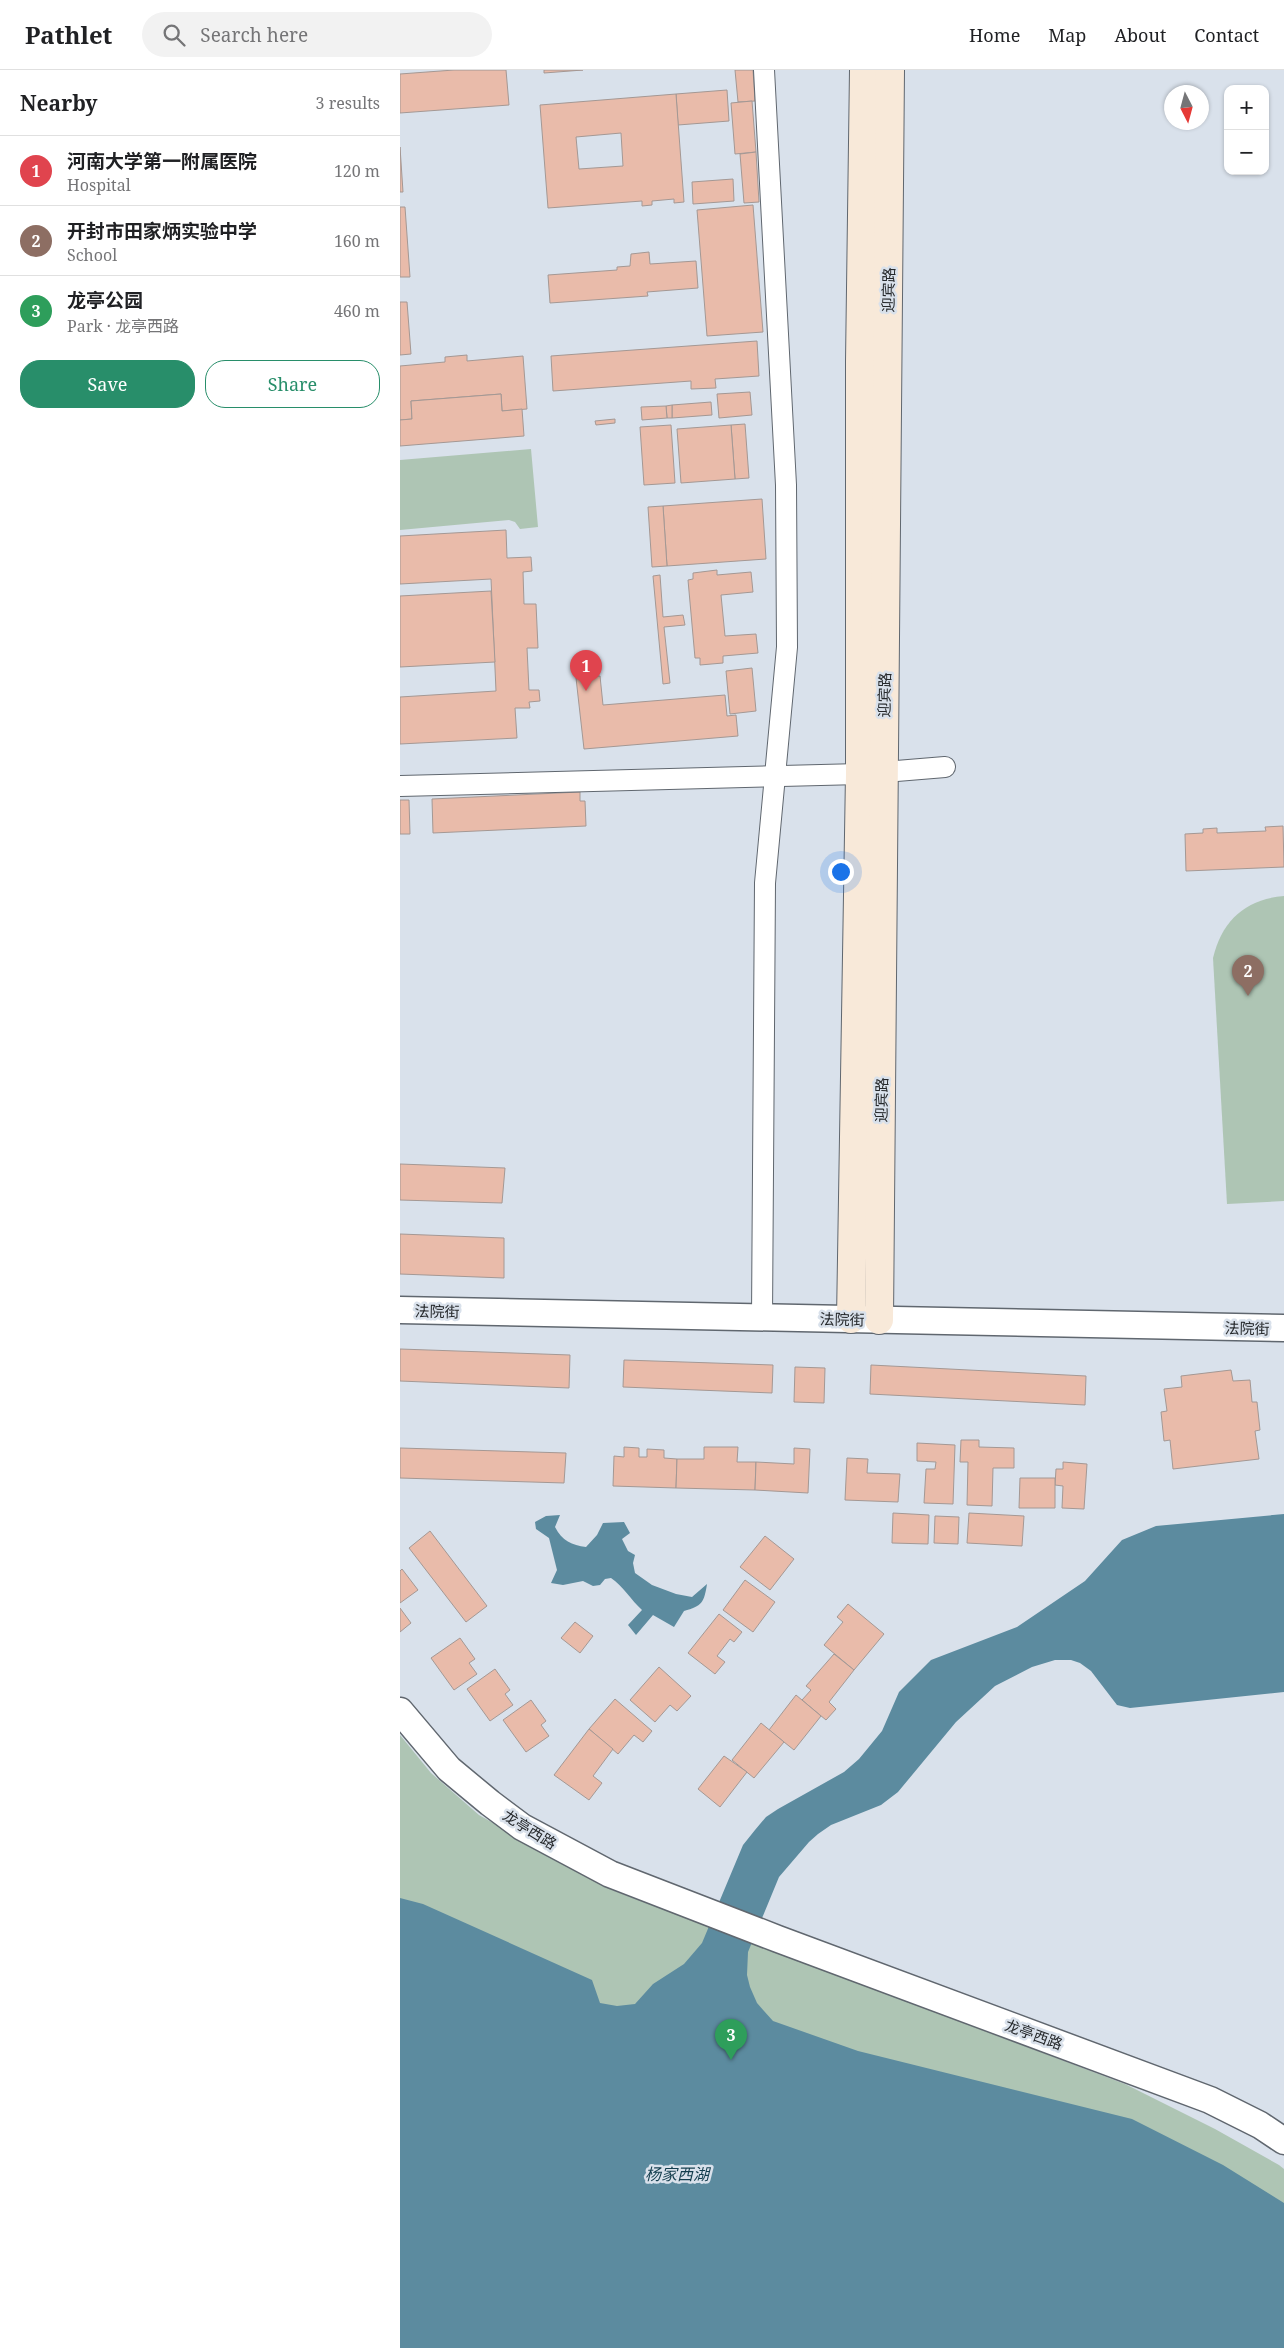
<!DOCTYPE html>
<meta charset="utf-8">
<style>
body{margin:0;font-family:"Noto Serif","Noto Sans SC",serif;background:#f2f2f2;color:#202124}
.controls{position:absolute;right:15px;top:15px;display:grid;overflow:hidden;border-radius:10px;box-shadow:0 1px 4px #0004}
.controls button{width:45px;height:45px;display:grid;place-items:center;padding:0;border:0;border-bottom:1px solid #e0e0e0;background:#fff;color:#202124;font:25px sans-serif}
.compass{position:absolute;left:764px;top:15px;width:45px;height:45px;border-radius:50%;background:#fff;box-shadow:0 1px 4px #0004;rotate:174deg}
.you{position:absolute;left:440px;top:801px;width:18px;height:18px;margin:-12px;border:4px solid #fff;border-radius:50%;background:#1a73e8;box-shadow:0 0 0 8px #1a73e833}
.badge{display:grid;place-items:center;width:32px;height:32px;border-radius:50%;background:#288e6a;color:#fff;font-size:16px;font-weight:700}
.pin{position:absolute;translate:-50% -41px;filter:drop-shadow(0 1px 2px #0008)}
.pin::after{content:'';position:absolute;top:26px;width:18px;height:15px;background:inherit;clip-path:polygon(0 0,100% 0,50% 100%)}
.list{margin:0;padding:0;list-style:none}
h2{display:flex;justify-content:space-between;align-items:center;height:65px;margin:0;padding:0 20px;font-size:21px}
h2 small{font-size:16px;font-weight:400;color:#757577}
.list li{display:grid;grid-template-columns:32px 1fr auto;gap:15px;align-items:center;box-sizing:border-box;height:70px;padding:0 20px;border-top:1px solid #e0e0e0}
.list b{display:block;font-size:19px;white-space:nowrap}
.list p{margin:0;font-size:16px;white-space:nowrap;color:#757577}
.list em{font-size:16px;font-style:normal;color:#757577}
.actions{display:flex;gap:10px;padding:15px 20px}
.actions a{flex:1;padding:11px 0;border:1px solid #288e6a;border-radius:20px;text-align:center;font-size:18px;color:#288e6a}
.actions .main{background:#288e6a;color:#fff}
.icon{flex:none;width:28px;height:28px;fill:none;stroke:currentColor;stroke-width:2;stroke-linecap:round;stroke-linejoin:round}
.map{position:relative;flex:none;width:884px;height:2278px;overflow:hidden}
header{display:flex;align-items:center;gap:30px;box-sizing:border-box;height:70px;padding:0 25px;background:#fff;border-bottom:1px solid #e0e0e0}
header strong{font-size:24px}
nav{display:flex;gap:28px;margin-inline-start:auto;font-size:18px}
.search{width:350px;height:45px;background:#f2f2f2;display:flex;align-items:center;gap:12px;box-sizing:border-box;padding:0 18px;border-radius:28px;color:#757577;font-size:19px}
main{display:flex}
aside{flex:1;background:#fff}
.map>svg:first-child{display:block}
</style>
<header>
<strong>Pathlet</strong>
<div class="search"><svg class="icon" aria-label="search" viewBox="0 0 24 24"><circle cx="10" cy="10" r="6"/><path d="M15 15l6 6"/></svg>Search here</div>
<nav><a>Home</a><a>Map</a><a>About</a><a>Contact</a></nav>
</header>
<main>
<aside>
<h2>Nearby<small>3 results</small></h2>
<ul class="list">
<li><span class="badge" style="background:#e0444e">1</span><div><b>河南大学第一附属医院</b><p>Hospital</p></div><em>120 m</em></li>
<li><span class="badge" style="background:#8d6e63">2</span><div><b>开封市田家炳实验中学</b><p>School</p></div><em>160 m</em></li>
<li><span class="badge" style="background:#2e9e5b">3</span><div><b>龙亭公园</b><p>Park · 龙亭西路</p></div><em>460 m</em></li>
</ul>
<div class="actions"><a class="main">Save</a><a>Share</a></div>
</aside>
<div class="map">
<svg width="884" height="2278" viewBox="0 0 884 2278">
<rect width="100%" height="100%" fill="#d9e1eb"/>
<g fill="#aec5b4">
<path d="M131,379L138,457L120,459L115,452L109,450L0,460V390Z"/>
<path d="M884,826V1131L827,1134L813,888C822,850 846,829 884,826Z"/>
<path d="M0,1665L31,1703L79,1745L212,1820L725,2014L815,2059L879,2095L884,2099V2278H0Z"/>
</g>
<g fill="#5c8b9f">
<path d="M884,1444V1622L730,1638L717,1635L691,1601L680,1593L671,1590H655L632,1597L595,1616L556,1652L498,1722L481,1735L431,1755L418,1764L409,1772L379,1807L348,1882L347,1905L350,1917L357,1933L373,1951L458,1981L732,2049L823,2095L884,2133V2278H0V1828L23,1834L192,1910L200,1933L217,1936L235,1934L253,1914L284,1894L302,1873L343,1775L355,1760L366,1747L378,1739L444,1702L459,1689L482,1661L499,1622L531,1590L617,1557L685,1511L722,1470L756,1456Z"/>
<path d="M160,1445L155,1457C162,1471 172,1475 186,1477L197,1465L203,1453L224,1452L230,1463L222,1469L228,1481L235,1485L233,1493L235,1503L252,1515L276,1524L292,1527L307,1514C304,1533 302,1536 284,1541L274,1557L253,1545L236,1565L228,1555L242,1540C231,1530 223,1516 211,1508L205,1509L200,1515L193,1516L183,1511L163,1515L151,1513L157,1500L149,1468L136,1459L135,1452L146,1446Z"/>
</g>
<g fill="#e9bbaa" stroke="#a49894" fill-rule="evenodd">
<path d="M54,0H106L109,35L0,43V4Z"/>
<path d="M144,0H183L144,3Z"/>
<path d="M335,0H353L355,31L338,32Z"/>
<path d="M327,20L329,51L278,55L276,24Z"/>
<path d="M276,24L284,132L274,133V129L252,131V135L242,136V131L148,138L140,35ZM221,63L223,96L179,99L176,67Z"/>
<path d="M352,31L356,82L335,84L331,33Z"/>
<path d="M0,77L3,122H0Z"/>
<path d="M356,82L359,132L344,133L340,84Z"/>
<path d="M333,109L334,131L293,134L292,112Z"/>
<path d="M353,135L363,262L307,266L297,140Z"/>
<path d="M0,137H5L10,207H0Z"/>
<path d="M249,182L250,194L296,191L298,218L247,222L248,226L150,233L148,205L217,200V197L230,196L231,184Z"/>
<path d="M0,232H7L11,284L0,285Z"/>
<path d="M357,271L359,306L315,309L316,318L291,319V311L153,321L151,286Z"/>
<path d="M67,285V291L123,286L127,339L102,341L101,324L11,331L12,349L0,350V296L45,292V287Z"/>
<path d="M350,322L352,345L319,348L317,324Z"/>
<path d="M101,324L102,341L122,339L124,366L0,376V350L12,349L11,331Z"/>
<path d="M311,332L312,345L272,348V335Z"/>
<path d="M272,335V348H267L266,336Z"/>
<path d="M266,336L267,348L242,350L241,337Z"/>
<path d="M215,349V353L196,355L195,351Z"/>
<path d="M345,354L349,408L335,409L331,355Z"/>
<path d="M271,355L275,413L244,415L240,357Z"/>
<path d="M331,355L335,409L281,413L277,359Z"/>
<path d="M362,429L366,489L267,496L263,436Z"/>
<path d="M263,436L267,496L252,497L248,437Z"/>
<path d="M106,460L107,488L131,487L132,501L123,502L124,534H136L138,578H127L129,620H139L140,631L129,632L130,638H115L117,668L0,674V627L96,621L91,509L0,514V466Z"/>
<path d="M317,500V505L351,502L353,522L321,525L325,566L356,564L358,583L323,586V593L300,595V588H295L288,510L293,509V503Z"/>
<path d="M260,505L263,547L283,545L285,555L264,557L270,613L263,614L253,506Z"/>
<path d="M91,521L95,592L0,597V526Z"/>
<path d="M352,598L356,641L330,644L326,601Z"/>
<path d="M200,606L203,635L325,625L327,646L336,645L338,666L184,679L176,608Z"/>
<path d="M180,722V731H185L186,756L33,763L32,729Z"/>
<path d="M0,730H9L10,764H0Z"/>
<path d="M883,756L884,797L786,801L785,764L803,763V759L817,758V763L866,761L865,757Z"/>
<path d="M0,1094L105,1098L102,1133L0,1130Z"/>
<path d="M0,1164L104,1168V1208L0,1204Z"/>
<path d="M0,1279L170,1285L169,1318L0,1311Z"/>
<path d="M224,1290L373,1295L372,1323L223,1317Z"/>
<path d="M471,1295L686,1306L685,1335L470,1324Z"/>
<path d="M395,1297L425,1298L424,1333L394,1332Z"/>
<path d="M831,1300L833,1311L850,1310L852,1332H857L860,1360L855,1361L859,1389L773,1399L770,1370L764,1371L761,1342L767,1341L764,1319L782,1317L781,1306Z"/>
<path d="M561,1370H579V1377L614,1378V1398H593L592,1436L567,1435L568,1392H560Z"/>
<path d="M517,1373L555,1375L553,1434L524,1433L526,1399H535L536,1392L517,1391Z"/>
<path d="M224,1377L239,1378V1387H247V1379L264,1380V1388L277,1389L276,1418L213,1416L214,1386L224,1387Z"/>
<path d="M304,1377H338L337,1392H356L355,1420L276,1418L277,1389H304Z"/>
<path d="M0,1378L166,1383L164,1413L0,1408Z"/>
<path d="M394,1378L410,1379L408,1423L355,1420L356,1392L394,1394Z"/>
<path d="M447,1388L468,1389L467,1403L500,1404L498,1432L445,1430Z"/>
<path d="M663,1392L687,1394L684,1439L662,1438L663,1416L655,1415L656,1399H663Z"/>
<path d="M620,1408H655V1438H619Z"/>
<path d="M493,1443L529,1445L528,1474L492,1473Z"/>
<path d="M569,1443L624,1446L622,1476L567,1473Z"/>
<path d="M535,1446L559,1447L558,1474L534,1473Z"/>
<path d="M30,1461L87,1536L66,1552L9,1478Z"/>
<path d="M365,1466L394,1489L370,1520L340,1497Z"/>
<path d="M2,1499L18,1520L0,1533V1501Z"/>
<path d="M345,1510L375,1532L353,1562L323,1540Z"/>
<path d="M448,1534L484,1564L454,1600L424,1575L443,1552L437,1547Z"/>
<path d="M0,1538L11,1553L0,1562Z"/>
<path d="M319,1544L342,1562L334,1572L330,1569L317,1586L325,1592L315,1604L288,1583Z"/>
<path d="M175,1552L193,1566L180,1583L161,1568Z"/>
<path d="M60,1568L75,1589L69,1593L77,1604L54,1620L31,1588Z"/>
<path d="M434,1584L454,1600L429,1632L436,1639L426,1650L402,1630L411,1620L406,1616Z"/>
<path d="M259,1597L291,1626L277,1641L270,1635L255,1652L230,1630Z"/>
<path d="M95,1599L110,1620L105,1624L113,1635L90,1651L67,1619Z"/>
<path d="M396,1625L421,1646L394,1680L369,1660Z"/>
<path d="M215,1629L252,1661L243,1672L234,1665L218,1684L189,1659Z"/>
<path d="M131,1630L146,1651L141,1655L149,1666L126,1682L103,1650Z"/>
<path d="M361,1653L384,1672L354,1708L332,1690Z"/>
<path d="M189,1659L213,1679L193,1706L202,1713L189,1730L154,1705Z"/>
<path d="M324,1686L347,1702L320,1737L298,1719Z"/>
</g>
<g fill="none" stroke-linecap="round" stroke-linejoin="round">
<defs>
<g id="minor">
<path d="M0,716L460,704L545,697"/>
<path d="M362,1247L365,813L387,577L386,415L364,0"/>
</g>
<g id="tertiary">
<path d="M0,1240L884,1258"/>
<path d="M0,1641L49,1699L90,1733L122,1757L210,1804L378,1869L810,2030L860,2055L884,2071"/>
</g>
<g id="secondary">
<path d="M451,1249L460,704V291L464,0"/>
<path d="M479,1250L490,0"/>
</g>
</defs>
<use href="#minor" stroke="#60676f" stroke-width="22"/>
<use href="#tertiary" stroke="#60676f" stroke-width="29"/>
<use href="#secondary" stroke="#60676f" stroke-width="30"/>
<use href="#minor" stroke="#fff" stroke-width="20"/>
<use href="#tertiary" stroke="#fff" stroke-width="26"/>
<use href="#secondary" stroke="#f8e9d9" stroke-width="28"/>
</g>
<g text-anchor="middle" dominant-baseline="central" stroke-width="5" stroke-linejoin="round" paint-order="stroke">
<g font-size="15" fill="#25282b" stroke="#d9e1eb">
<text transform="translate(488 220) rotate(-89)">迎宾路</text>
<text transform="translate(484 625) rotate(-89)">迎宾路</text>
<text transform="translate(481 1030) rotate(-89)">迎宾路</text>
<text transform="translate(37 1241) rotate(1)">法院街</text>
<text transform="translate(442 1249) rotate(1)">法院街</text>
<text transform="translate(847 1258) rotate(1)">法院街</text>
<text transform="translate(130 1759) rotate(32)">龙亭西路</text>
<text transform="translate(634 1964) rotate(20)">龙亭西路</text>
</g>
<g font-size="16" font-style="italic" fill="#133d4d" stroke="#d9e1eb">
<text x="277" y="2104">杨家西湖</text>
</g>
</g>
</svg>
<div class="controls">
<button>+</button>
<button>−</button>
</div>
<svg class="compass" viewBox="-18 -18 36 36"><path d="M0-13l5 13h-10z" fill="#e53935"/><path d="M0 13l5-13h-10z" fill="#757577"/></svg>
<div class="you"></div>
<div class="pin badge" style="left:186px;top:621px;background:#e0444e">1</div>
<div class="pin badge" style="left:848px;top:926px;background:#8d6e63">2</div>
<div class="pin badge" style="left:331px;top:1990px;background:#2e9e5b">3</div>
</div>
</main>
